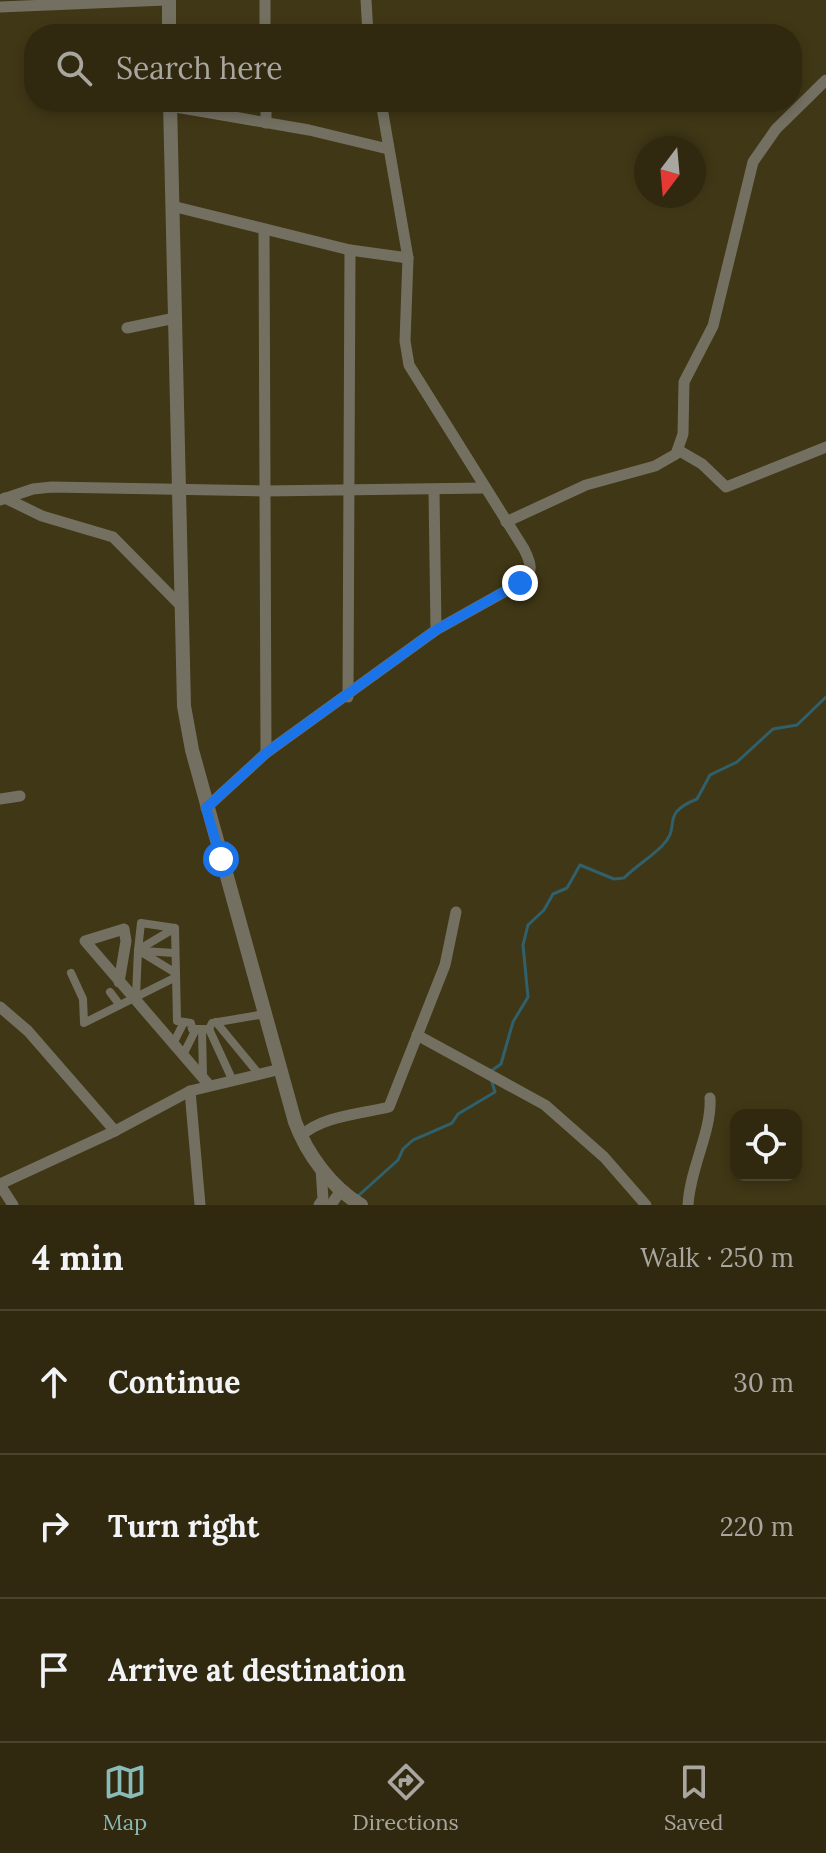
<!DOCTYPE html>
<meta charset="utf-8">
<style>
body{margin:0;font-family:Lora,serif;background:#3c351e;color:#f1f3f6}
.controls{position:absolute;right:24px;bottom:24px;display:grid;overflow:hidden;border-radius:16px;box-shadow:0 4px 12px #0003}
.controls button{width:72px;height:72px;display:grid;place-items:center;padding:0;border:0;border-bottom:2px solid #4b4530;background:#302910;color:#f1f3f6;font:40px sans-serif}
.compass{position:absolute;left:634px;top:136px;width:72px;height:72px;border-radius:50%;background:#302910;box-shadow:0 4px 12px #0003;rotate:196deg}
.stop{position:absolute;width:24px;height:24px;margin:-18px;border:6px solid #1a73e8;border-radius:50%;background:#fff}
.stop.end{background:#1a73e8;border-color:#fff;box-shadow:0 2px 8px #0008}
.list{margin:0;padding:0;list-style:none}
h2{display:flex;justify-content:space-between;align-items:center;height:104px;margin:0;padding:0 32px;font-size:34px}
h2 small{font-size:26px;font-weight:400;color:#a8a69f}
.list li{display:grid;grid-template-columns:52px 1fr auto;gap:24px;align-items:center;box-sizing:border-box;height:144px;padding:0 32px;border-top:2px solid #4b4530}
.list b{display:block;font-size:30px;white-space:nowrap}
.list em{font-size:26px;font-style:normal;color:#a8a69f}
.icon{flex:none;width:44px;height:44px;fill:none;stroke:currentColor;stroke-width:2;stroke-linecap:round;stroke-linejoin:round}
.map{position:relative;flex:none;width:826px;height:1205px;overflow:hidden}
.search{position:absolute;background:#302910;box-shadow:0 4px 12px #0003;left:24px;right:24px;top:24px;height:88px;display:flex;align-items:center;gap:20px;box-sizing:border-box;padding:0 28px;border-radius:32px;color:#a8a69f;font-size:30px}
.sheet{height:536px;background:#302910}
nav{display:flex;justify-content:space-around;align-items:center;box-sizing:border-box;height:112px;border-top:2px solid #4b4530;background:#302910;font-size:22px;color:#a8a69f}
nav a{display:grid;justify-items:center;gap:4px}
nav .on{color:#8bbbb9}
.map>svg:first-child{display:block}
</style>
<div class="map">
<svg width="826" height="1205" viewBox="0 0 826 1205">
<rect width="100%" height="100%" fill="#403716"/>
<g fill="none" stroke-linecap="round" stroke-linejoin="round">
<g stroke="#2f606b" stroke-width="3">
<path d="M491,1071L501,1064L513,1022L528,997L523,945L528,925L544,910L553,894L567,888L580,865L614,879L624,878C636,866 651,857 662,846C683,825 658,815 697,799L710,775L737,762L773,729L797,725L826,697"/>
<path d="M358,1196L398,1160L403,1149L413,1140L452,1123L458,1114L495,1092L491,1079"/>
</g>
<g stroke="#747061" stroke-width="8">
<path d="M175,928L138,950L141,923L175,928L177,1021L191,1023L192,1029H209L212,1023L265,1014"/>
<path d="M143,951L174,953"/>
<path d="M71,973L83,999L84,1023L174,978"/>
<path d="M110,992L119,1004"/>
<path d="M136,996L138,950L174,972"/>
<path d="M216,1022L258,1073"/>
<path d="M202,1029L203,1077"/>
<path d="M209,1029L232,1079"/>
<path d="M173,1044L184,1022"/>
<path d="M183,1055L196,1029"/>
</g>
<g stroke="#747061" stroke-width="11">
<path d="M265,0V34"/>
<path d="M366,0L368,34"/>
<path d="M0,7L166,0"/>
<path d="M266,102V123"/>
<path d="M170,106L309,130L388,149"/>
<path d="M172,206L350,250L408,258"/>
<path d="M264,229L266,753"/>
<path d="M127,328L175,318"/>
<path d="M678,450L702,464L726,487L826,447"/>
<path d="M434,491L436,630"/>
<path d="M5,498L42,516L113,537L182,607"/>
<path d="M0,500L33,489L52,487L264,491L485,488"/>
<path d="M506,522L586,485L655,466L676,454L683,434L684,382L713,326L753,162L776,129L826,80"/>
<path d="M348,697L350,250"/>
<path d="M0,799L20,796"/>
<path d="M206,808L266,753L436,630L520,583C535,573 531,563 524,549L409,365L405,341L408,258L381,102"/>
<path d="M119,982L126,941L124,929L85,941L209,1085"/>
<path d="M0,1007L28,1031L115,1131"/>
<path d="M417,1035L545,1105L604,1157L646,1205"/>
<path d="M190,1091L200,1205"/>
<path d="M301,1136C322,1116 361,1114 389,1107L445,965L456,912"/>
<path d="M0,1184L115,1131L190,1091L281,1069"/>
<path d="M0,1185L13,1205"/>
<path d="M319,1205L323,1199L321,1168"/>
<path d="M331,1205L341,1190"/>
<path d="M688,1205C690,1168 712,1131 710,1098"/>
</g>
<g stroke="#747061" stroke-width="14">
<path d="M169,0V34"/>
<path d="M170,102L184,706L192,750L295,1122C307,1154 331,1187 361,1205"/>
</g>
</g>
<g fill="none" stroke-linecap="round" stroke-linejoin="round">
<path stroke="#1a73e8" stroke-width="10" d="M221,859L206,808L266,753L436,630L520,583"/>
</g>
</svg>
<div class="controls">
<button><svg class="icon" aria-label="locate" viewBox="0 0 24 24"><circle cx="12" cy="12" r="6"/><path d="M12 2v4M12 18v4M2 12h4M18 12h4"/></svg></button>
</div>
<svg class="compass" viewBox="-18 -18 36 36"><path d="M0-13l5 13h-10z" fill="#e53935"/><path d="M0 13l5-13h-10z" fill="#a8a69f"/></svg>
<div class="stop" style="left:221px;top:859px"></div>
<div class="stop end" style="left:520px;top:583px"></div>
<div class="search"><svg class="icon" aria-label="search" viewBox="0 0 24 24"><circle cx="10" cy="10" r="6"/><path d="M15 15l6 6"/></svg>Search here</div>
</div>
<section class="sheet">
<h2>4 min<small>Walk · 250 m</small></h2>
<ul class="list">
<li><svg class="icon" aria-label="ahead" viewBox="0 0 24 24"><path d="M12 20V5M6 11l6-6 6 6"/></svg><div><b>Continue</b></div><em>30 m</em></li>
<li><svg class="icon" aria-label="right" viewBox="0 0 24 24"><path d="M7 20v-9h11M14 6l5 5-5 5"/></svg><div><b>Turn right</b></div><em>220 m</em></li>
<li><svg class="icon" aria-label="arrive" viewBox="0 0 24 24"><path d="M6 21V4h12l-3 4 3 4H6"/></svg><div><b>Arrive at destination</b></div></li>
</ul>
</section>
<nav>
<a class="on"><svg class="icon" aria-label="map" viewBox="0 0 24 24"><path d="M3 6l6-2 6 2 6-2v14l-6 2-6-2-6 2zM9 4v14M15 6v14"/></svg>Map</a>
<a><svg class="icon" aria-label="directions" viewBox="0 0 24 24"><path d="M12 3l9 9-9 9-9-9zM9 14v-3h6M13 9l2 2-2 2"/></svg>Directions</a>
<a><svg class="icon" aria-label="saved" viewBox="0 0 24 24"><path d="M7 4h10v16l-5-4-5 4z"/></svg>Saved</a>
</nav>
